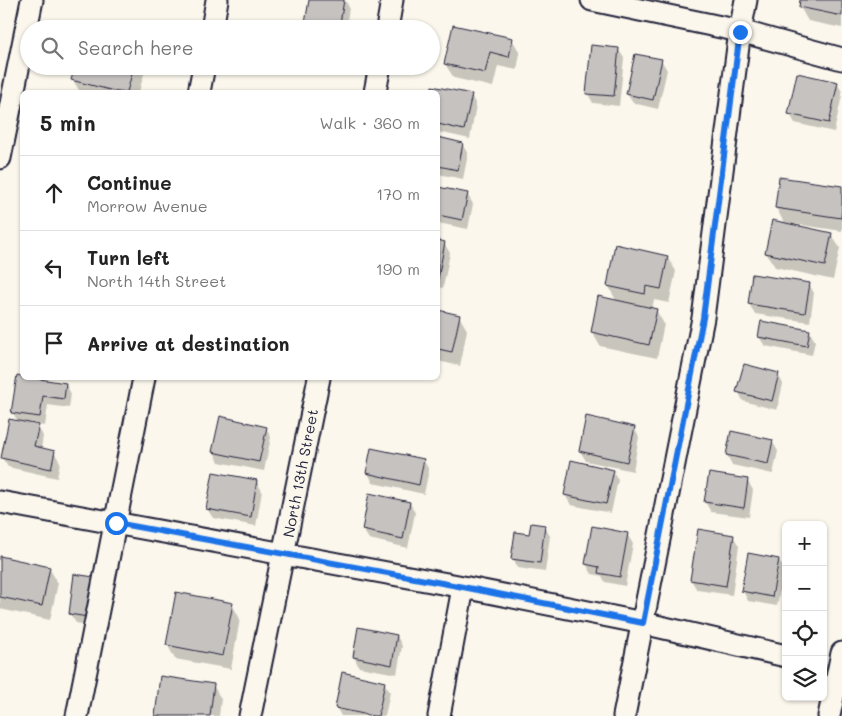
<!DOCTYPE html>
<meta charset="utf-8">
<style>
body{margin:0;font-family:Mali,sans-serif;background:#f6f6f6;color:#222}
.controls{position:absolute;right:15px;bottom:15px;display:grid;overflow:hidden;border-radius:8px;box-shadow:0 1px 4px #0004}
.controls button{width:45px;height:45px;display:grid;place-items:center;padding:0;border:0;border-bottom:1px solid #e0e0e0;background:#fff;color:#222;font:25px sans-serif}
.stop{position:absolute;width:15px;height:15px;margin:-11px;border:4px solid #1a73e8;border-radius:50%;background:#fff}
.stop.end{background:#1a73e8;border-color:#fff;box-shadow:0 1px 5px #0008}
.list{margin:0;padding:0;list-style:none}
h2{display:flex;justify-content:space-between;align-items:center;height:65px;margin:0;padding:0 20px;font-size:21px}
h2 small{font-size:16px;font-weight:400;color:#767676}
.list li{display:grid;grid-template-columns:32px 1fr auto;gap:15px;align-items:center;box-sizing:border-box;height:75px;padding:0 20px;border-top:1px solid #e0e0e0}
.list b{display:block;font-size:19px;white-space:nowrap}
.list p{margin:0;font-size:16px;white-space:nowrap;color:#767676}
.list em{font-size:16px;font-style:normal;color:#767676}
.icon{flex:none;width:28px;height:28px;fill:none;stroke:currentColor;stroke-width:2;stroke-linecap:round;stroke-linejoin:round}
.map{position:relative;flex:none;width:842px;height:716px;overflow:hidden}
.search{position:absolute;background:#fff;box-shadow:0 1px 4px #0004;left:20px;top:20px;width:420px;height:55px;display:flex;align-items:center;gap:12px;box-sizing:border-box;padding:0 18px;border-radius:28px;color:#767676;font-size:19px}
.panel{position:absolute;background:#fff;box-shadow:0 1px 4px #0004;left:20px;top:90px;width:420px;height:290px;border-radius:8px}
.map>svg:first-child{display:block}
</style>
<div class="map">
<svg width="842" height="716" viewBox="0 0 842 716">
<rect width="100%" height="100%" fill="#fbf7ec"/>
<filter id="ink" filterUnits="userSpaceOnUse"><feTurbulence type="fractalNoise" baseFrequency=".02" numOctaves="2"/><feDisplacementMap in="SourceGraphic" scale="10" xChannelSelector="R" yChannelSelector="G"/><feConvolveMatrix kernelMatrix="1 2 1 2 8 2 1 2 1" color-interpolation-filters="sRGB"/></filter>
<g filter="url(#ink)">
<g fill="#0003">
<path d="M310,0H345L349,7L346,29H306Z"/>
<path d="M802,0H842V28L808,21L800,7Z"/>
<path d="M512,39L520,53L517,70L498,66L493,87L454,78L445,64Z"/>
<path d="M618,49L624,58L619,106L593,103L588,94Z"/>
<path d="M661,60L667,70L658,109L633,103L627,94Z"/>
<path d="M77,66H139L144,74L139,92H80L73,80Z"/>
<path d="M837,83L842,92V95L834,132L795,123L789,113Z"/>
<path d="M433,87L471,95L476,105L470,139L438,132V92H432Z"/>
<path d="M438,139L462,144L468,154L463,179L438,174Z"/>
<path d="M842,187V231L795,224V226L831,234L840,248L833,280L775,267L766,253L785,224L776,208Z"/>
<path d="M438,188L467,194L473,204L468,229L438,223Z"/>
<path d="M438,242L444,243L450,253L443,288L438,287Z"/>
<path d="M667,257L676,271L669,303L654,300L652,309L656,310L664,324L657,358L600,346L592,332L617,302L608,285Z"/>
<path d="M753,275L809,284L814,293L810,322L755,314L749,304Z"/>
<path d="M438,311L459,316L467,330L460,366L438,361Z"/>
<path d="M809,331L815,341L812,355L765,346L759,337Z"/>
<path d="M778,374L783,384L777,410L743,401L738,391Z"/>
<path d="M18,376L66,384L71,394L69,408L48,405L45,426L37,425L43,436L41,449L54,452L60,462L57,478L8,467L2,458L18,422L13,413Z"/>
<path d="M266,428L271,437L264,471L219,462L214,452Z"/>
<path d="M634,428L639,437L633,471L586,461L580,451Z"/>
<path d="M732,432L772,441L778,451L773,474L732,465L727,455Z"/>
<path d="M424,461L429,470L424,494L373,483L368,473Z"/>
<path d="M613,471L618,480L611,513L571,505L565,495Z"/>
<path d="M747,480L753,490L749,517L711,512L705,502Z"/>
<path d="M257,482L262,491L256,526L213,518L207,509Z"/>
<path d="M410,503L415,513L408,548L369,539L363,530Z"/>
<path d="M544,526L550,536L545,572L518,568L513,558Z"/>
<path d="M627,534L633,544L625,586L605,582L602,576L592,574L586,564Z"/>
<path d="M733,536L739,546L732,595L697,590L691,580Z"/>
<path d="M823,549L826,553L823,566Z"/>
<path d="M0,557L49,568L58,583L50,620L0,609Z"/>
<path d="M779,560L784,569L777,606L748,601L743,591Z"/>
<path d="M93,578V626L76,623L70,614Z"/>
<path d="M786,578V602L782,595Z"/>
<path d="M232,604L240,619L231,669L175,659L167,644Z"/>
<path d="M359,629L397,636L402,646L397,674L359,667L354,657Z"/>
<path d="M384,683L390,692L385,716H341L336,707Z"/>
<path d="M213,685L221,699L219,716H156Z"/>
</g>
<g fill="#c6c2c0" stroke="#22223b">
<path d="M309,0H344L339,29H304Z"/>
<path d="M800,0H842V16L799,7Z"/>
<path d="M453,25L513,38L509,57L490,52L485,73L444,64Z"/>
<path d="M591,45L619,48L614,96L586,94Z"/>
<path d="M635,54L662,59L653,100L626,94Z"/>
<path d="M75,66H134L127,92H118L71,80Z"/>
<path d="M797,73L838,82L829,123L788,114Z"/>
<path d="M432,86L472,94L464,130L438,124V92H431Z"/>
<path d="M438,137L463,143L458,170L438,166Z"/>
<path d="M779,177L842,186V206L841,218L775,208Z"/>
<path d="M438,187L468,193L462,220L438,215Z"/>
<path d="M772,220L832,233L825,266L765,253Z"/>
<path d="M438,240L445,242L438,279Z"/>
<path d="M615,244L668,256L661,289L646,286L645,294L607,286Z"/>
<path d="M752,274L810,283L805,313L748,304Z"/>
<path d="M598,296L657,309L649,345L591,332Z"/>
<path d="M438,310L460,315L452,352L438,349Z"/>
<path d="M761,321L810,330L807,346L758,337Z"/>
<path d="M744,364L779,373L772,401L736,392Z"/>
<path d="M17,375L22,376V378H33L66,383L64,399L43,396L40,417L11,413Z"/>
<path d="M220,416L267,427L259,462L212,452Z"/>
<path d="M586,416L635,427L627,462L579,451Z"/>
<path d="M9,419L39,425L34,446L55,451L51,469L1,458Z"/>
<path d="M731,431L773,440L768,464L726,455Z"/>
<path d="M371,448L424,459L419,485L366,473Z"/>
<path d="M571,460L614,470L606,504L564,495Z"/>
<path d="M213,472L257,480L251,517L206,509Z"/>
<path d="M709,473L748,479L744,508L704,502Z"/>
<path d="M369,493L410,502L403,539L362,530Z"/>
<path d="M531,523L545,525L540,563L511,559L515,532L529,534Z"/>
<path d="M592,526L628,533L620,577L598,573L599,567L585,564Z"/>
<path d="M698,529L734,535L726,586L690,580Z"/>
<path d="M748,553L779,559L772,597L741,591Z"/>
<path d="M0,556L50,567L42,606L0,597Z"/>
<path d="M74,574L94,577L88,617L69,614Z"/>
<path d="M176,592L233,603L223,656L166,645Z"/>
<path d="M358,627L397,635L392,665L353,657Z"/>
<path d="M342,672L385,682L378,716H373L335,708Z"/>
<path d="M160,676L214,684L210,716H155Z"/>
</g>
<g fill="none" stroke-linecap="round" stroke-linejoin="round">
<defs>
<g id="minor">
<path d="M592,0L740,31L842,59"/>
<path d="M212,29L217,0"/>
<path d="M387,29L392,0"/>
<path d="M199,92L204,66"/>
<path d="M375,92L380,66"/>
<path d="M0,158L32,0"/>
<path d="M0,502L458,586L643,623L786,656"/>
<path d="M77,716L144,378"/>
<path d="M250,716L319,378"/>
<path d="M439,716L463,588"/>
<path d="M624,716L703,318L740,31L746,0"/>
<path d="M829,716L842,653"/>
</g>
</defs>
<use href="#minor" stroke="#22223b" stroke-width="25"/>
<use href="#minor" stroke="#fbf7ec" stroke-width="21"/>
</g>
</g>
<g fill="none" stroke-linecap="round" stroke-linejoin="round" filter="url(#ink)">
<path stroke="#1a73e8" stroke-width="6" d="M116,523L458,586L643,623L703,318L740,32"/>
</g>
<g text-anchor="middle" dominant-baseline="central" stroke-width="4.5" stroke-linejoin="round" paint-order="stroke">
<g font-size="15" fill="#22223b" stroke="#fbf7ec">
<text transform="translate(300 473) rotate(-79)">North 13th Street</text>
</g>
</g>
</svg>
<div class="controls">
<button>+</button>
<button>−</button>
<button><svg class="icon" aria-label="locate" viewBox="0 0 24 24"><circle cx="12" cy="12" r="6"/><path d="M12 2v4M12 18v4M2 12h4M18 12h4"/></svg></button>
<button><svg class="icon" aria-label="layers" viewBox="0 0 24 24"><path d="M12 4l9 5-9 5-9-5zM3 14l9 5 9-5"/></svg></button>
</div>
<div class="stop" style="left:116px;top:523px"></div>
<div class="stop end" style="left:740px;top:32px"></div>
<div class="search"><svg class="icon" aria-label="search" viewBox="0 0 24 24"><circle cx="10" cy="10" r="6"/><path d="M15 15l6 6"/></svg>Search here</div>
<section class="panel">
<h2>5 min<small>Walk · 360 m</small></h2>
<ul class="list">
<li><svg class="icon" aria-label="ahead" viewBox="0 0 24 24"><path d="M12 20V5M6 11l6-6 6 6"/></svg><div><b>Continue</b><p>Morrow Avenue</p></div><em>170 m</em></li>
<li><svg class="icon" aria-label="left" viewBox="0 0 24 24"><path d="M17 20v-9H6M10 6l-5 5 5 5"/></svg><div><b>Turn left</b><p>North 14th Street</p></div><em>190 m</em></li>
<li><svg class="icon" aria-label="arrive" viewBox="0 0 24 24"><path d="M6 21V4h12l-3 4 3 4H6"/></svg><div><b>Arrive at destination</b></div></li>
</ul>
</section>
</div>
